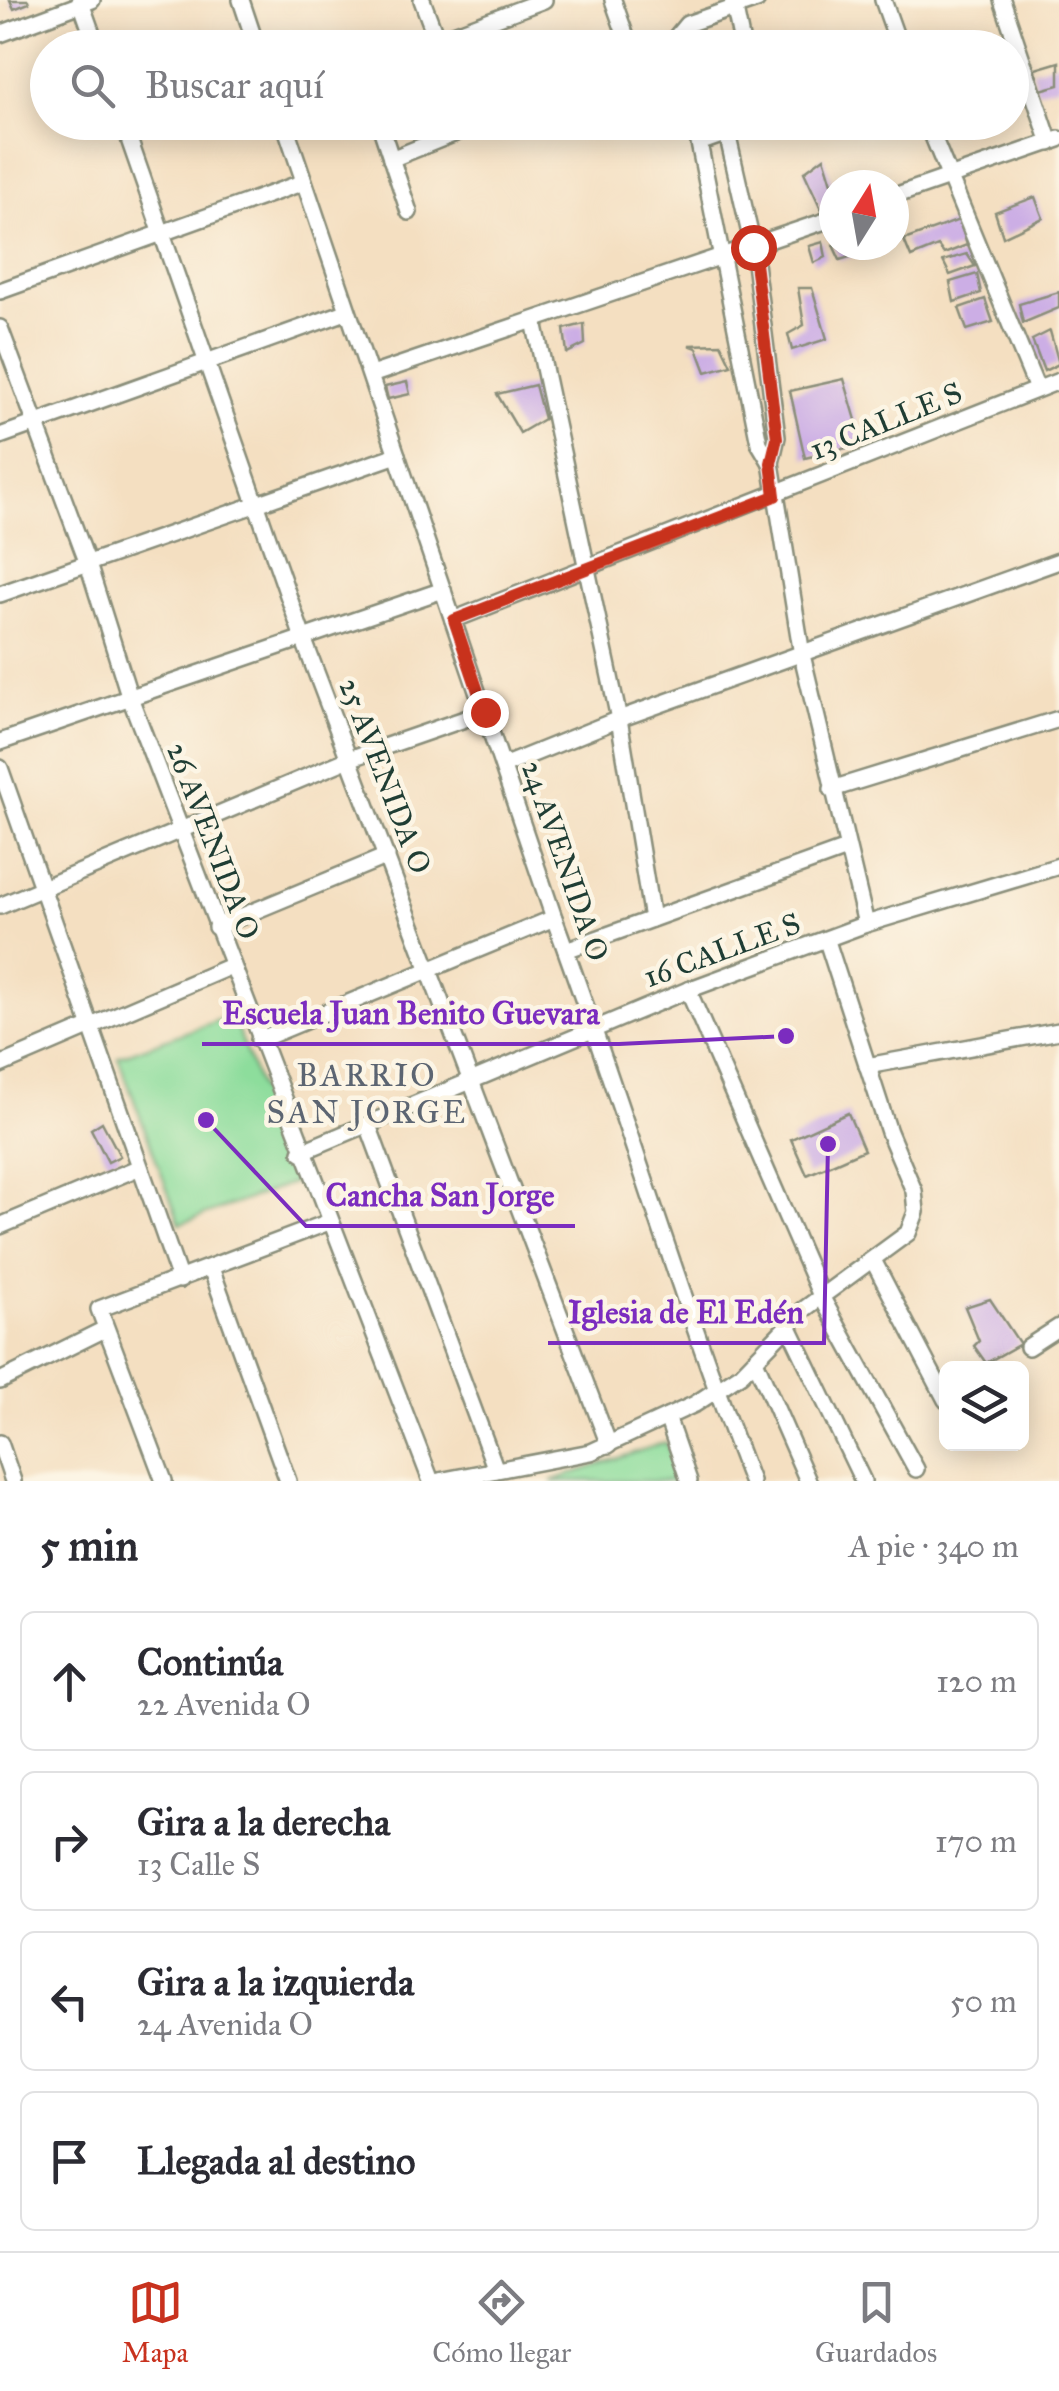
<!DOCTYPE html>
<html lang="es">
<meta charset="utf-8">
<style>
body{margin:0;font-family:"IM FELL Great Primer",serif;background:#f7f7f7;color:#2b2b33}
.controls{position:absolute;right:30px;bottom:30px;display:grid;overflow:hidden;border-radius:15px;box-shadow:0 5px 25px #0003}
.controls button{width:90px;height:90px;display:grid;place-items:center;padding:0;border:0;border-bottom:2px solid #e1e1e2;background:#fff;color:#2b2b33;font:50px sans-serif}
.compass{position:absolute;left:819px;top:170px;width:90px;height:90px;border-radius:50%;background:#fff;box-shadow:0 5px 25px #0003;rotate:11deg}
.stop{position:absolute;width:30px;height:30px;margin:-22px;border:8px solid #c8321e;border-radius:50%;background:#fff}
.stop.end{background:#c8321e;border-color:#fff;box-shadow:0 2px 10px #0008}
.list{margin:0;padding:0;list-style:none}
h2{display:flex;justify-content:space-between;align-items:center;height:130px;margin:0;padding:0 40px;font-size:42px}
h2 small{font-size:32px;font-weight:400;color:#7c7c81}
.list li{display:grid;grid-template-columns:65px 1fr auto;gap:30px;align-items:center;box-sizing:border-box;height:140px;margin:0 20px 20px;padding:0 20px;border:2px solid #e1e1e2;border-radius:15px}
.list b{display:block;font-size:38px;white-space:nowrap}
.list p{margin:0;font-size:32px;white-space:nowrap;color:#7c7c81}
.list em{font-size:32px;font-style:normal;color:#7c7c81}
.icon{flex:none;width:55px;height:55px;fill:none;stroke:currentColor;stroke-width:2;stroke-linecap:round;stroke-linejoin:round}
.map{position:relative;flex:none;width:1059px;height:1481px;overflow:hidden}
.search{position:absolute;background:#fff;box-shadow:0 5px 25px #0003;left:30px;right:30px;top:30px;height:110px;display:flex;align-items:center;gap:25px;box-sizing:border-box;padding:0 35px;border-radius:55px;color:#7c7c81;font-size:38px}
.sheet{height:770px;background:#fff}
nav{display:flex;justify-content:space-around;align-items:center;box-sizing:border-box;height:140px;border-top:2px solid #e1e1e2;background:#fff;font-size:28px;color:#7c7c81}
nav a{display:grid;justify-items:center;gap:5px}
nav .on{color:#c8321e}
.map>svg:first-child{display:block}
</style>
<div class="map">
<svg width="1059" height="1481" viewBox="0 0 1059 1481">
<rect width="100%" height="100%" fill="#fcf5e5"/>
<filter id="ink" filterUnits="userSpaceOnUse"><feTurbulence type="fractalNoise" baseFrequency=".01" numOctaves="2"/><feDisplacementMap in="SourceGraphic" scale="20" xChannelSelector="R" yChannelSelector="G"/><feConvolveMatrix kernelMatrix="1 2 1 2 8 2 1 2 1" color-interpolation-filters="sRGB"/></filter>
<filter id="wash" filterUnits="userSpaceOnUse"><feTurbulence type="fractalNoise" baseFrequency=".0048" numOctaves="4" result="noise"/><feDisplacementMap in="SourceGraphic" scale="40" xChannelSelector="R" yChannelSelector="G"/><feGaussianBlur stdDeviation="2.25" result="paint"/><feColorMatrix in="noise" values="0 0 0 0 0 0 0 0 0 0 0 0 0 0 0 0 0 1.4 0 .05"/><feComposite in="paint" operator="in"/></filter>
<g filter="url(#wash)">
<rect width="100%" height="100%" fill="#f4dfc1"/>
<g fill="#8ddd9c" stroke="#568d68" stroke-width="2.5">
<path d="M232,1015L295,1182L180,1224L118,1057Z"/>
<path d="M666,1442L680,1481H551Z"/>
</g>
<g id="blocks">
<g fill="#ccaee5">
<path d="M10,0H28L29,3L14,9Z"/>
<path d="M1059,62V85L1037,91L1032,70Z"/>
<path d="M824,157L832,183L858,173L862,185H834V209L823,213L804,172Z"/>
<path d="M1035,197L1043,218L1003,237L995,212Z"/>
<path d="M959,220L967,245L944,254L938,246L911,257L904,240Z"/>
<path d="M823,242L826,257L814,263L809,246Z"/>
<path d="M833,245H850L853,256L840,260Z"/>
<path d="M967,254L975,266L950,275L943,261Z"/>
<path d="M977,274L981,293L954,302L950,282Z"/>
<path d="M798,288H812L827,339L792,350L788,334L804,325Z"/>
<path d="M1059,292V308L1023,323L1019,304Z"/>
<path d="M985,299L993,322L967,330L959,308Z"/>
<path d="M584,324L585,344L567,353L564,329Z"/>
<path d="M1050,331L1059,364L1044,371L1032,340Z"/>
<path d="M721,344L731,365L706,372L697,348L689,345Z"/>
<path d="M844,379L863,444L805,458L790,391Z"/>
<path d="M407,382L410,394L388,399L385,387Z"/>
<path d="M535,385L544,419L520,433L497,394Z"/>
<path d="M848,1113L864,1150L807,1175L791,1139Z"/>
<path d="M102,1122L120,1156L108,1162L91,1129Z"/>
<path d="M990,1299L1020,1344L986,1363L974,1346L979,1341L965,1307Z"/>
</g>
</g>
</g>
<g filter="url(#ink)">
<use href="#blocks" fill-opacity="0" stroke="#8a8e7a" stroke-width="2.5"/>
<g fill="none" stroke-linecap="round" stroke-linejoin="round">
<defs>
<g id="minor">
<path d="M80,0L97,48"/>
<path d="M241,0L257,48"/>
<path d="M422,0L437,40"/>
<path d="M613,0L630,48"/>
<path d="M733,0L743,48"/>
<path d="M883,0L900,48"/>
<path d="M1002,0L1050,143"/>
<path d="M0,34L92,0"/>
<path d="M416,48L544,0"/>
<path d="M667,48L687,24L757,0"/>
<path d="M123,122L303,638L609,1445"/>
<path d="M284,122L554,918C623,1104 679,1296 751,1481"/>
<path d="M379,122L409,212"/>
<path d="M733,122L727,133L699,143L759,443L771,463L802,655L866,924"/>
<path d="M927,122L1037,389"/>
<path d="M727,133L753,247L777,437L771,463"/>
<path d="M391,159L483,122"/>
<path d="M894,196L1059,139"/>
<path d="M0,291L304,182"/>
<path d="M534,321L619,719L652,919"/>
<path d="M0,328L88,564L129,695L431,1481"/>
<path d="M371,375L834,218"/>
<path d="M0,436L346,312"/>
<path d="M0,594L397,455"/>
<path d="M453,620L1059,381"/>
<path d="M0,742L443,590"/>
<path d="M503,766L619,719L1059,561"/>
<path d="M0,768L180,1280"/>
<path d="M832,789L1059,719"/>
<path d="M0,906L349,759L485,712"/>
<path d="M216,927L387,856"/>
<path d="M566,950L846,849"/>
<path d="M688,990L821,1296L916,1469"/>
<path d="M259,1040L554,918"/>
<path d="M0,1065L231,966"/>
<path d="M867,1066L1059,1031"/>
<path d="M368,1125L496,1470"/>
<path d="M301,1152L688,990L866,924L1059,866"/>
<path d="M0,1226L140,1167"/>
<path d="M873,1260L946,1400"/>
<path d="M211,1268L288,1481"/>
<path d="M788,1325L863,1481"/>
<path d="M1028,1347L1059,1327"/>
<path d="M755,1360L808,1481"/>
<path d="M0,1381L103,1330"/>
<path d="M667,1417L689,1481"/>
<path d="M0,1443L13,1481"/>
<path d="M164,1481L99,1309L329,1222"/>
<path d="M439,1481L591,1452L695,1404L741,1374L803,1310L908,1233L916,1212L914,1191L889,1132L827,941"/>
</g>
</defs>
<use href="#minor" stroke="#8a8e7a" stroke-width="20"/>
<use href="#minor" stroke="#fff" stroke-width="15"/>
</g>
</g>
<g fill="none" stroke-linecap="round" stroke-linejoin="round" filter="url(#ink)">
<path stroke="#c8321e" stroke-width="12" d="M485,712L454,620L775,496L771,463L777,438L753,247"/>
</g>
<g text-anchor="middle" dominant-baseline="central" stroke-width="9" stroke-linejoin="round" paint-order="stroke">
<g font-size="30" fill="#1f3d34" stroke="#fcf5e5">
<text transform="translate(886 421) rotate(-22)">13 CALLE S</text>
<text transform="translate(385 776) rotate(69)">25 AVENIDA O</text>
<text transform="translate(213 841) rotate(69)">26 AVENIDA O</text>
<text transform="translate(565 861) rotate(71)">24 AVENIDA O</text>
<text transform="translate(722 950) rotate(-20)">16 CALLE S</text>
</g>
<g font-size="32" letter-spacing="2.5" fill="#5c6572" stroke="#fcf5e5">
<text x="367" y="1075">BARRIO<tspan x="367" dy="37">SAN JORGE</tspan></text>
</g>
</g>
<path fill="none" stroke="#7b2cbf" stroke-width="4" d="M786 1036L619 1044H202M206 1120L306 1226H575M828 1144L824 1343H548"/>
<g fill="#7b2cbf" stroke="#fcf5e5" stroke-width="4">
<circle cx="786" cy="1036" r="10"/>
<circle cx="206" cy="1120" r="10"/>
<circle cx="828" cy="1144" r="10"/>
</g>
<g font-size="32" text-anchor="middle" font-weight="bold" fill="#7b2cbf" stroke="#fcf5e5" stroke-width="9" stroke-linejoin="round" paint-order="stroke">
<text x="411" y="1024">Escuela Juan Benito Guevara</text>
<text x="440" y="1206">Cancha San Jorge</text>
<text x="686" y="1323">Iglesia de El Edén</text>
</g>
</svg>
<div class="controls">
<button><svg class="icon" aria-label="layers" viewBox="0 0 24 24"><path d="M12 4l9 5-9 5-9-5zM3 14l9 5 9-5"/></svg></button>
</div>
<svg class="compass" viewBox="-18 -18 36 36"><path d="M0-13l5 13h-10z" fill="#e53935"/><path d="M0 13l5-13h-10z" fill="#7c7c81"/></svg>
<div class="stop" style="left:753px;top:247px"></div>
<div class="stop end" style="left:485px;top:712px"></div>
<div class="search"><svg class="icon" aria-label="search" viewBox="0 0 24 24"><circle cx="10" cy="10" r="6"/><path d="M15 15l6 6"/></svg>Buscar aquí</div>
</div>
<section class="sheet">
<h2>5 min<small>A pie · 340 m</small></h2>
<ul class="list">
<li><svg class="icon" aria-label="ahead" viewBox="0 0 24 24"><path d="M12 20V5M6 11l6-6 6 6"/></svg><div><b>Continúa</b><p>22 Avenida O</p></div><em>120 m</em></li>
<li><svg class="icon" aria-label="right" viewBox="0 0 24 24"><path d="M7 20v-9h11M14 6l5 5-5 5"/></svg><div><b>Gira a la derecha</b><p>13 Calle S</p></div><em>170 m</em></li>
<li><svg class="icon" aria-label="left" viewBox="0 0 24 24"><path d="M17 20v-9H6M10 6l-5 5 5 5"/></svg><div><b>Gira a la izquierda</b><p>24 Avenida O</p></div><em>50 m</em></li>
<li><svg class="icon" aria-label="arrive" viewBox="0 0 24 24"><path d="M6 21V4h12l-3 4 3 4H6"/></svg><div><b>Llegada al destino</b></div></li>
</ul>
</section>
<nav>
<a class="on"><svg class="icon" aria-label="map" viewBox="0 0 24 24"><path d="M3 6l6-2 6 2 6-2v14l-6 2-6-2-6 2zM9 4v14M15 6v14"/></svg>Mapa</a>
<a><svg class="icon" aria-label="directions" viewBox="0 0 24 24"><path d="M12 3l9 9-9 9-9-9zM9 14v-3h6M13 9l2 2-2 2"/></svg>Cómo llegar</a>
<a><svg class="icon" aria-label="saved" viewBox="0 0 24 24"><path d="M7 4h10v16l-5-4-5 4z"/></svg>Guardados</a>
</nav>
